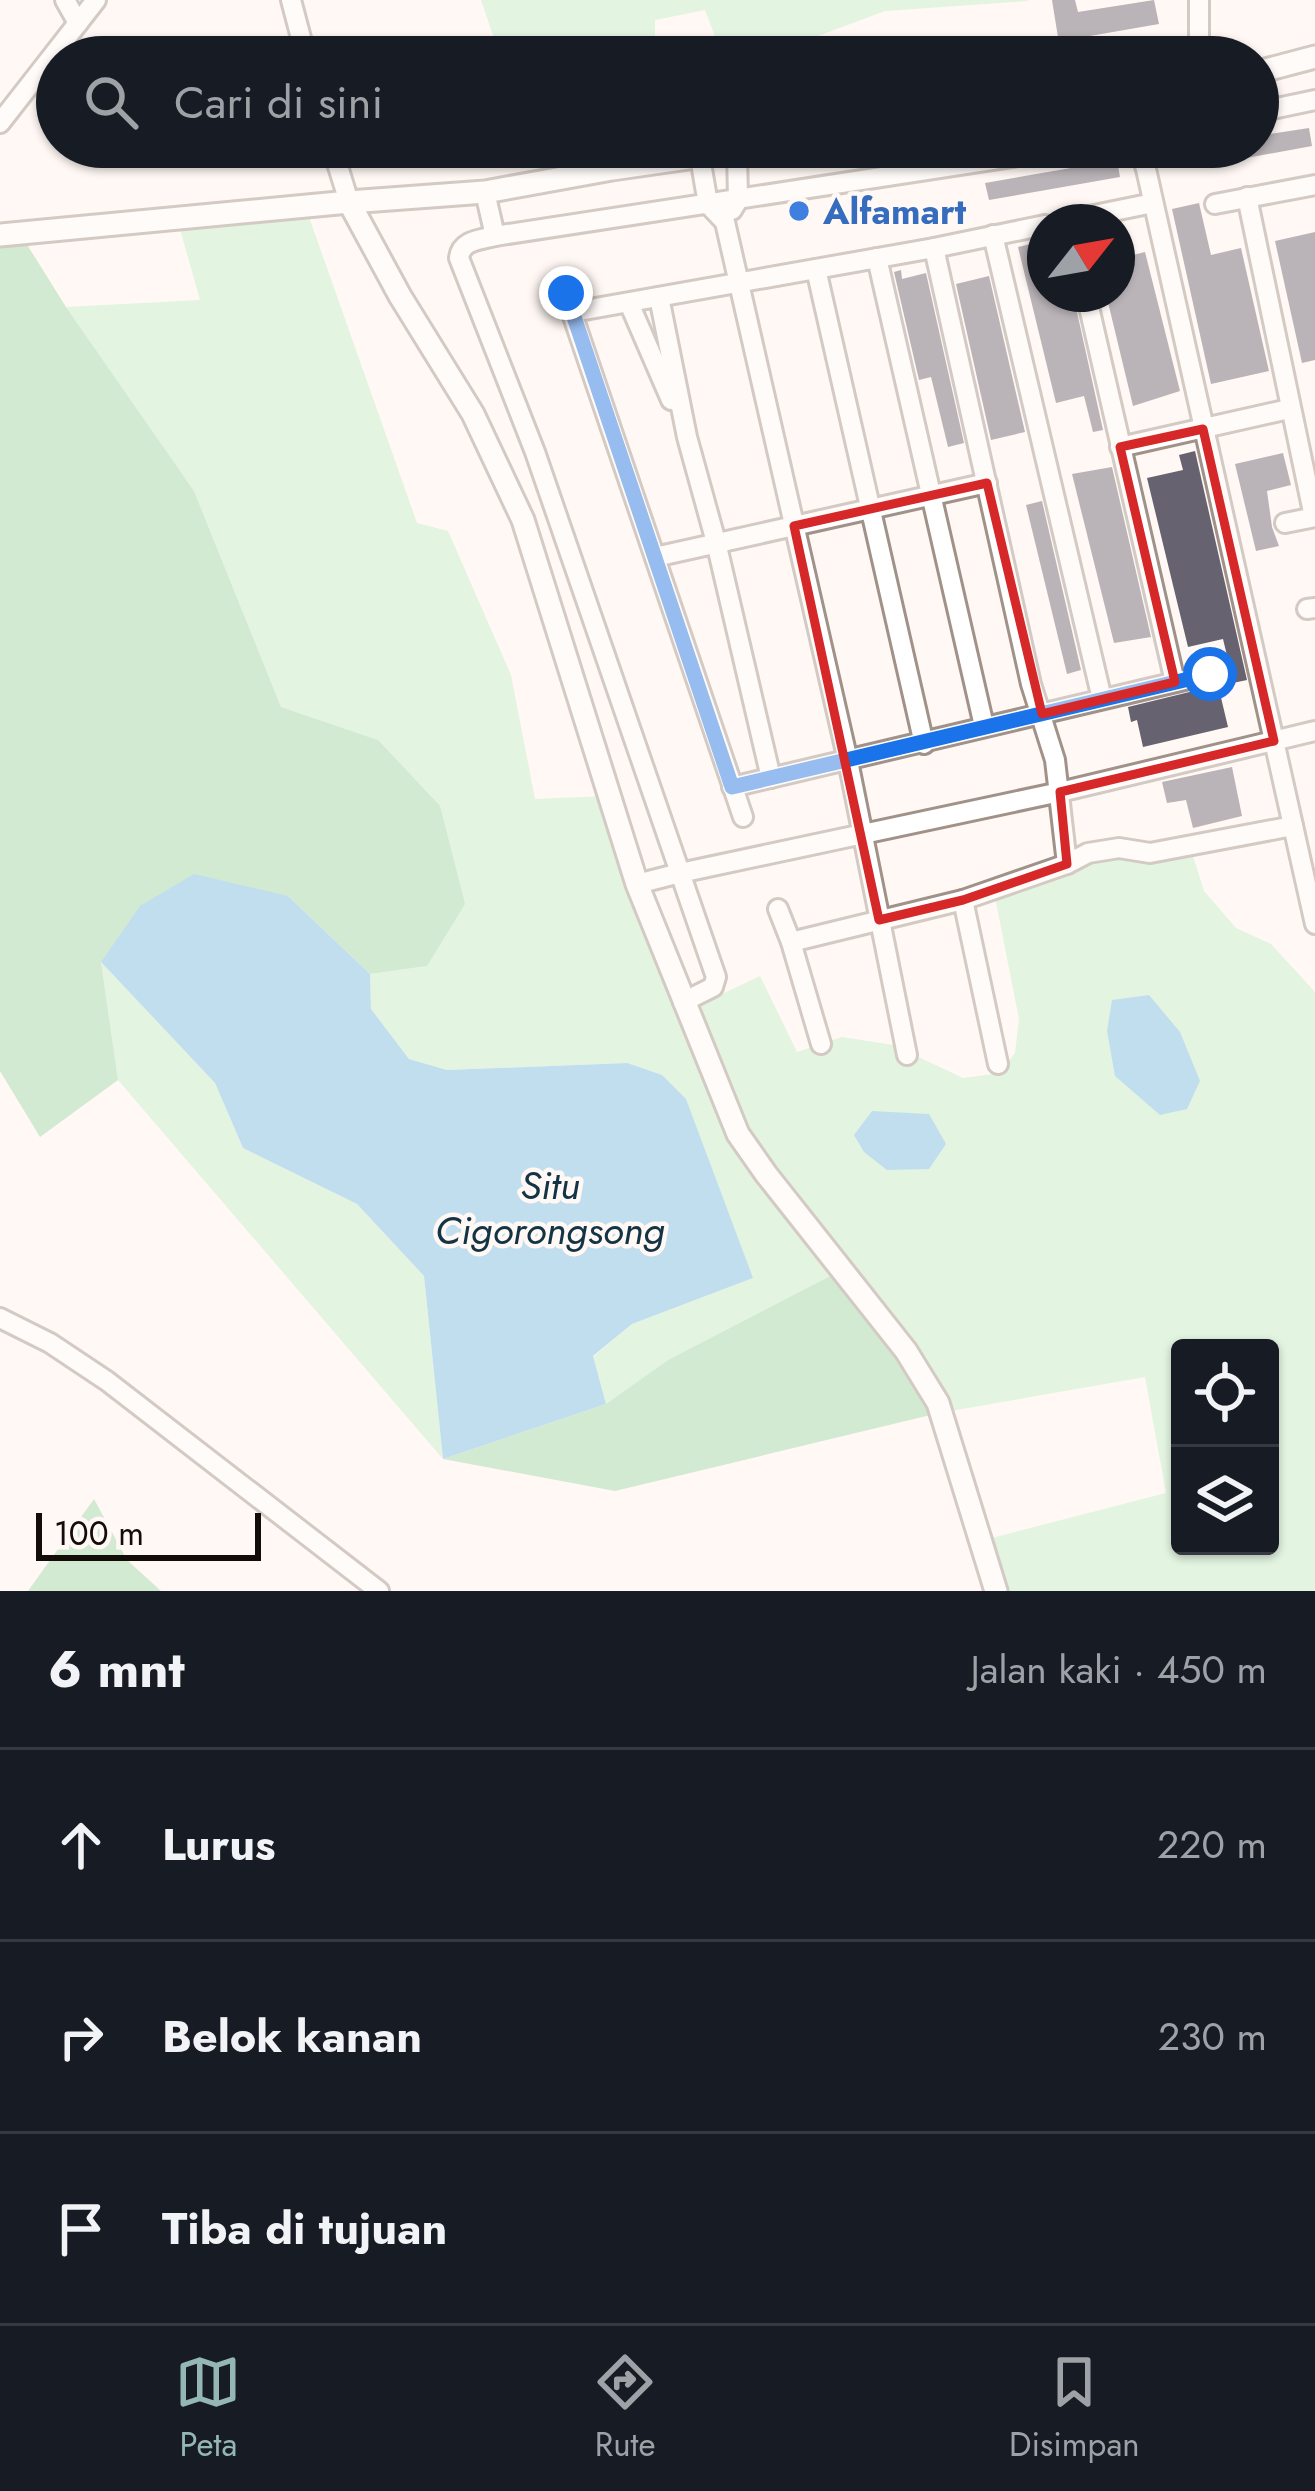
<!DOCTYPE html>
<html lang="id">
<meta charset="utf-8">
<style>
body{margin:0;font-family:Jost,sans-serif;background:#20242c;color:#f1f3f6}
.controls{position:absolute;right:36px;bottom:36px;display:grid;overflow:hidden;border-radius:12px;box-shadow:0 3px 9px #0004}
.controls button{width:108px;height:108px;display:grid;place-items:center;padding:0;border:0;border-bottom:3px solid #363941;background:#171b24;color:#f1f3f6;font:60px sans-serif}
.compass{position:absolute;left:1027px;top:204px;width:108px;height:108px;border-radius:50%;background:#171b24;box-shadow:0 3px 9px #0004;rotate:59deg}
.scale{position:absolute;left:36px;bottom:30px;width:225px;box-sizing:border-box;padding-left:12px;border:6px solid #130d0a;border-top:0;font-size:33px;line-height:42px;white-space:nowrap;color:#130d0a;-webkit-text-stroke:9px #fff8f4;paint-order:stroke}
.stop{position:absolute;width:36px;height:36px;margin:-27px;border:9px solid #1a73e8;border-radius:50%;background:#fff}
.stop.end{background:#1a73e8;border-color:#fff;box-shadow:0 3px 12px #0008}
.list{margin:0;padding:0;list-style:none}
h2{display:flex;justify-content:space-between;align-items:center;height:156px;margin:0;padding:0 48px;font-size:51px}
h2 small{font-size:39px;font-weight:400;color:#9ea1a6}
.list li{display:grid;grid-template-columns:78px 1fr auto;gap:36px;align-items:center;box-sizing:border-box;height:192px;padding:0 48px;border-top:3px solid #363941}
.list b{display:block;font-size:45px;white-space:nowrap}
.list em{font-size:39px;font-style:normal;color:#9ea1a6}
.icon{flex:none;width:66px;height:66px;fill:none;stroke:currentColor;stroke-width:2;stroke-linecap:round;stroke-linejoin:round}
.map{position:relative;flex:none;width:1315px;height:1591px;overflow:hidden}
.search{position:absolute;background:#171b24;box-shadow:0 3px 9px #0004;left:36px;right:36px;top:36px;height:132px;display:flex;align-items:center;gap:30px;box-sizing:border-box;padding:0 42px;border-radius:66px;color:#9ea1a6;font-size:45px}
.sheet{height:732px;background:#171b24}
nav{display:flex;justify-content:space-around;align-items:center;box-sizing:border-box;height:168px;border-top:3px solid #363941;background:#171b24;font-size:33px;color:#9ea1a6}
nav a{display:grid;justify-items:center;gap:6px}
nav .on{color:#94b6b4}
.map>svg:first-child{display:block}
</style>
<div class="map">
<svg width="1315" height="1591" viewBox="0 0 1315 1591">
<rect width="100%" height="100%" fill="#fff8f4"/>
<g fill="#c1efca" fill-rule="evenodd">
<path d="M481,0H1028V1L885,11L761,57H723L705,10L655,20V57H536L529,37L495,41Z"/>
<path d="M309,217L417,523L448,531L511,675L535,799L607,796L682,1013L760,976L797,1052L842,1037L893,1045L963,1078L1000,1073L1015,1053L1019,1019L993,887L1186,834L1204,891L1236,928L1271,944L1315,992V1591H995L980,1541L1166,1493L1145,1377L939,1413L838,1272L668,1360L606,1404L593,1357L632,1324L753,1278L627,1063L447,1070L409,1059L371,1009L370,974L427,966L378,740L281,707L194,491L66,307L200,300L180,229ZM1180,1348H1270V1546H1180Z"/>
<path d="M101,962L215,1083L243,1148L357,1204L424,1276L443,1459L118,1080Z"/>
</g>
<g fill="#9cd8a8">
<path d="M26,243L66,307L194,491L281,707L378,740L440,806L465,904L427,966L370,974L288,896L101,962L118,1080L40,1137L0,1071V247Z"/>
<path d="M838,1272L939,1413L615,1491L443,1459L606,1404L668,1360Z"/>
<path d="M94,1499L127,1560L161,1591H28Z"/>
</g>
<g fill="#77bfe6">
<path d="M194,874L288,896L370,974L371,1009L409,1059L447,1070L627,1063L662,1075L686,1099L753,1278L632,1324L593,1356L606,1404L443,1459L424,1276L357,1204L243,1148L215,1083L101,962L140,906Z"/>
<path d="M1149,995L1180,1032L1200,1081L1187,1109L1160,1115L1115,1076L1107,1031L1112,1000Z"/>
<path d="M872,1111L929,1114L946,1144L929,1169L887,1170L864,1152L854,1135Z"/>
</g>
<g fill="#67626f">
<path d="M1052,0H1075L1078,12L1154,0L1159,24L1084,37L1087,52L1061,56Z"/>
<path d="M1309,128L1312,146L1230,161L1228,147H1258V136Z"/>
<path d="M1117,160L1120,177L989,200L985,183Z"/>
<path d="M1199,203L1211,255L1241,248L1269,371L1211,384L1172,209Z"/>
<path d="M1315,232V360L1302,363L1275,241Z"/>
<path d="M1039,242L1045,266V294H1073L1103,430L1093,432L1084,396L1056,403L1018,247Z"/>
<path d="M1145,252L1180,391L1133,406L1106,294H1117V259Z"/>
<path d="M901,270L902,279L926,273L964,443L948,447L931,377L919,380L894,272Z"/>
<path d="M989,276L1025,432L991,440L956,284Z"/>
<path d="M1195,451L1247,680L1228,684L1225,669L1230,668L1223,639L1188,647L1147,478L1183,470L1179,455Z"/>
<path d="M1283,453L1291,485L1267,491L1272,527L1279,546L1256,551L1235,464Z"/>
<path d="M1112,467L1151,637L1114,643L1072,474Z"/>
<path d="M1042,501L1081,670L1067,674L1026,505Z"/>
<path d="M1218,685L1228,727L1143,747L1137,720L1131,722L1128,707Z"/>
<path d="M1232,767L1242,816L1193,828L1186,800L1167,803L1162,782Z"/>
</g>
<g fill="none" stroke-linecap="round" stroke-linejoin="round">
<defs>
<g id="minor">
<path d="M65,0L78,23"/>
<path d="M291,0L306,57"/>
<path d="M1199,57V0"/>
<path d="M1258,112L1315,100"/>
<path d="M0,123L96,0"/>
<path d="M332,147L349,202"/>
<path d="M1139,147L1146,169L1315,924"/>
<path d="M700,157L708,204L725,222L848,761L907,1055"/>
<path d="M485,192L495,236"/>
<path d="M1247,197L1314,517"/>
<path d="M1215,204L1315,185"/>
<path d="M732,210L738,200L737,151"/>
<path d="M1060,222L1153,203"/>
<path d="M993,235L1102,699"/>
<path d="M877,258L984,726"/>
<path d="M816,269L924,744"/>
<path d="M565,293L743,817"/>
<path d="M1086,294L1175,682"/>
<path d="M659,297L687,437L716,542L771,778"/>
<path d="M629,303L671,400"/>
<path d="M573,312L934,248L1045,225"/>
<path d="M1120,447L1289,409"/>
<path d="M1285,523L1315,517"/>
<path d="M655,557L987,483"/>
<path d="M1307,609L1315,608"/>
<path d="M732,787L1210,674"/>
<path d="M1067,864L1088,853L1119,848L1150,853L1293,826"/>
<path d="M637,884L680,873L1060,792L1315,731"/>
<path d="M963,900L998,1064"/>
<path d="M778,909L791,942L821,1044"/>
<path d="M791,942L963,900L1067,864L1055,760L1031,684L934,248"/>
<path d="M683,1002L713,987L716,977L535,452L459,258C461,240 480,240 495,236L1078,147"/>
<path d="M0,1318L50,1343L107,1381L379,1591"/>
</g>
<g id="major">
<path d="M1258,72L1315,57"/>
<path d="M349,202L400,296L473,414L523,520L637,884L738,1134L766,1174L906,1351L938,1403L996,1591"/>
<path d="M0,235L349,202L485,192L612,169L765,147"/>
</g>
</defs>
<use href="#minor" stroke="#a19289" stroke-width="24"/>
<use href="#major" stroke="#a19289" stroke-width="27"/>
<use href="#minor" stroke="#fff" stroke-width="18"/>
<use href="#major" stroke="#fff" stroke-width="21"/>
</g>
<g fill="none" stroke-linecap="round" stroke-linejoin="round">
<path stroke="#1a73e8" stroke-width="15" d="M566,293L732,787L1210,674"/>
</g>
<path d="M0 0H1315V1591H0ZM1203,429L1274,741L1060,792L1067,864L963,900L879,920L794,526L987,483L1042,714L1175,682L1120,447Z" fill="#fff8f4" fill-opacity=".55" fill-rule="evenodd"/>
<path fill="none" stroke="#d62828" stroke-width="9" stroke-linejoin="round" d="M1203,429L1274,741L1060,792L1067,864L963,900L879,920L794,526L987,483L1042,714L1175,682L1120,447Z"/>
<circle fill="#3f7fe0" stroke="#fff8f4" stroke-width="4.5" cx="799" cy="211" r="12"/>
<g text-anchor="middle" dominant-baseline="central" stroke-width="9" stroke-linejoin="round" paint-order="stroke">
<g font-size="36" font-weight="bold" fill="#366cbe" stroke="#fff8f4" text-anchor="start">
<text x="823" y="211">Alfamart</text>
</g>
<g font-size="39" font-style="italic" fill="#133445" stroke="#fff8f4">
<text x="550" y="1185">Situ<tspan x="550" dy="45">Cigorongsong</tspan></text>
</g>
</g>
</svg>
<div class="controls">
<button><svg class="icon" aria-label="locate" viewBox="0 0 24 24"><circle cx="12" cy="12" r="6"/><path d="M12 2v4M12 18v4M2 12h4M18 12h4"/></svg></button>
<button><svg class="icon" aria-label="layers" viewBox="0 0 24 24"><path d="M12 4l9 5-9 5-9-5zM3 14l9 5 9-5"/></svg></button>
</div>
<svg class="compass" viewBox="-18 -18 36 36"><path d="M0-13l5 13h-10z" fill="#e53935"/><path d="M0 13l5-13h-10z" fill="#9ea1a6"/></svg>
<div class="scale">100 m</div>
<div class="stop" style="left:1210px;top:674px"></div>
<div class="stop end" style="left:566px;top:293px"></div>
<div class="search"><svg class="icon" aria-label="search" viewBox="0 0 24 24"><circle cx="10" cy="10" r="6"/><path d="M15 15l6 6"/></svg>Cari di sini</div>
</div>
<section class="sheet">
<h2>6 mnt<small>Jalan kaki · 450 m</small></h2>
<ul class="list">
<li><svg class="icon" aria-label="ahead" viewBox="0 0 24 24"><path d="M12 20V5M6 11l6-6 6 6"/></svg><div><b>Lurus</b></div><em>220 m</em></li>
<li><svg class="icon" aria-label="right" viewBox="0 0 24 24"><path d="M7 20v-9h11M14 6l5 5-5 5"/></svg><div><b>Belok kanan</b></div><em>230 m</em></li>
<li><svg class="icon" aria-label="arrive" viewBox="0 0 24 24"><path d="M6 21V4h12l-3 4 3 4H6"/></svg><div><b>Tiba di tujuan</b></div></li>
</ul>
</section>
<nav>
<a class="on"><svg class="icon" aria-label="map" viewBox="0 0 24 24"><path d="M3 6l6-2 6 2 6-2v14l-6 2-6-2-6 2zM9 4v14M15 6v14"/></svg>Peta</a>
<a><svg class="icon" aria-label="directions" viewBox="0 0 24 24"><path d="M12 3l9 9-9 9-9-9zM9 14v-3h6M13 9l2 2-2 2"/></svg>Rute</a>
<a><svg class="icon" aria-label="saved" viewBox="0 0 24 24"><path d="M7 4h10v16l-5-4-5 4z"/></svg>Disimpan</a>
</nav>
